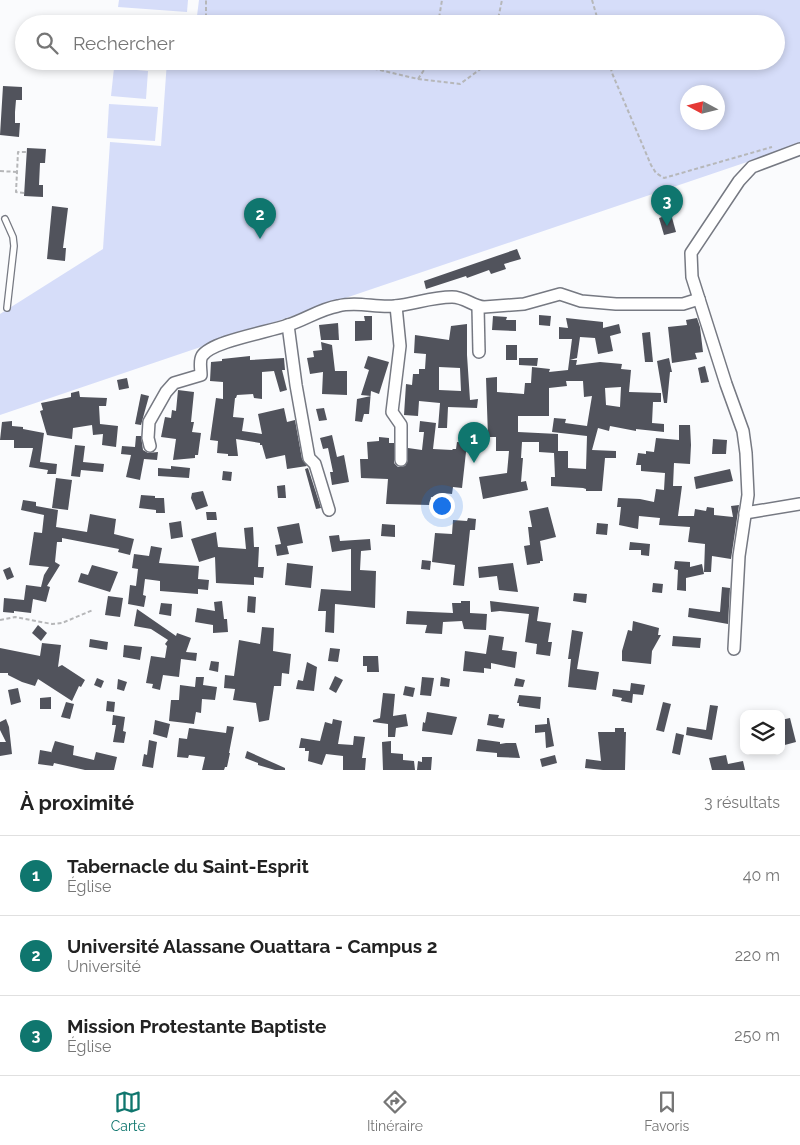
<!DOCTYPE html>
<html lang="fr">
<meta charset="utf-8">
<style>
body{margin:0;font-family:Raleway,sans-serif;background:#f6f6f6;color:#222}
.controls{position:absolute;right:15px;bottom:15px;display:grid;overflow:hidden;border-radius:10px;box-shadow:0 2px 8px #0003}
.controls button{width:45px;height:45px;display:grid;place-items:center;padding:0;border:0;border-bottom:1px solid #e0e0e0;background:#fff;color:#222;font:25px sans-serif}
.compass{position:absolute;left:680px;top:85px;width:45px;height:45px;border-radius:50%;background:#fff;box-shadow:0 2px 8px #0003;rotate:277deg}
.you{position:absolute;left:441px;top:505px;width:18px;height:18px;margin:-12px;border:4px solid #fff;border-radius:50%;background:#1a73e8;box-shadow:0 0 0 8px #1a73e833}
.badge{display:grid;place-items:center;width:32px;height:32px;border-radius:50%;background:#0f766e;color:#fff;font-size:16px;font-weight:700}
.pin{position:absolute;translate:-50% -41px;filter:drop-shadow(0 1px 2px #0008)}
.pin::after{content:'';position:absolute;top:26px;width:18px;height:15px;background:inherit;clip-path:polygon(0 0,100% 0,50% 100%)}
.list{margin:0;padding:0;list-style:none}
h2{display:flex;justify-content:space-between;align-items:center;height:65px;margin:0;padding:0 20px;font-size:21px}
h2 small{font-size:16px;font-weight:400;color:#767676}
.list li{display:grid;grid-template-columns:32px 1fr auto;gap:15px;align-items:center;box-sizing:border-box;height:80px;padding:0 20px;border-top:1px solid #e0e0e0}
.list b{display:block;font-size:19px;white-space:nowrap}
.list p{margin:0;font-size:16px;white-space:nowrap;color:#767676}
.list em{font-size:16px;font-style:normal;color:#767676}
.icon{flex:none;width:28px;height:28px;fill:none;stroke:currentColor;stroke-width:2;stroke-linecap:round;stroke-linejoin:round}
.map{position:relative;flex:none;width:800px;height:770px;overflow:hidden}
.search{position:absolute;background:#fff;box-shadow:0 2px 8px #0003;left:15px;right:15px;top:15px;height:55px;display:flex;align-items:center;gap:12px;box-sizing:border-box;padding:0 18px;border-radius:28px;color:#767676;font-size:19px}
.sheet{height:305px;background:#fff}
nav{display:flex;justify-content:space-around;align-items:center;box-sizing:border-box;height:70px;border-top:1px solid #e0e0e0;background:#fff;font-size:14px;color:#767676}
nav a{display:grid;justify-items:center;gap:2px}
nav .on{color:#0f766e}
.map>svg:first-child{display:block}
</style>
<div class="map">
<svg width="800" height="770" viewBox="0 0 800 770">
<rect width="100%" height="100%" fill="#fafbfd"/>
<g fill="#d6ddf9" fill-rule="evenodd">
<path d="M119,0H188L187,12L118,7Z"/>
<path d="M199,0H800V144L0,415V314L103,249L110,142L161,146L167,61H776V24H170L171,15L197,16ZM688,92H718V122H688Z"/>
<path d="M114,68L148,71L146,99L111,96Z"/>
<path d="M109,104L158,107L155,141L107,138Z"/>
</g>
<g fill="#51535c" fill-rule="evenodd">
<path d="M3,86L22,87V100H16L15,112V123H20L19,137L0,135Z"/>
<path d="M27,148L46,149L45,163H40L39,185H43V197L24,196Z"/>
<path d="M52,206L68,208L63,248H66L65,261L47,259Z"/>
<path d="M671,214L676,232L664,235L659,218Z"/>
<path d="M517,249L521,259L504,264L506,269L491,274L489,270L467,278L466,276L426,289L424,281Z"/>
<path d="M539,315L551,316L550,326L539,325Z"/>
<path d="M364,316H372V340L355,341V321H365Z"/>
<path d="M493,316L507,317L506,320H516V331L492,330Z"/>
<path d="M566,318L603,322V328L619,324L621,333L610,336L613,351L598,354L595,338L580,337L577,358L570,360H577L576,365L600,362L622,364L621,369L631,370L629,392L661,393V402H653L652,423L664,424V432L636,429V431L610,426L609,431L598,428L592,450L616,451V458H605L602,491H586V489L583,488L551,486V477H555L554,453L539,452V442H522L521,458H523L521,482L526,481L528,490L483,499L479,477L507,473L509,451H496V437H488L486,378L497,377V392L524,394L525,383H531L532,367L550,369L549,372L568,370L572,339H559V327L568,328ZM566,381H583L584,397L592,396L587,426L565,423L566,419L554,418L552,432L587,436L586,469L568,468V451H558V434L518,432V416H549V388L567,386ZM621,387L620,407L606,405L605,388Z"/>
<path d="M697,318L700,327L703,352L695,353L697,359L672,363L668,327L687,325L686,320Z"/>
<path d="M338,323L339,340H321L319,325Z"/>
<path d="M467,324V355L470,400L478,399L477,408L448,407L447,428H438L440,403L419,401L418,416L404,415L406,384L412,385L413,374H419V369H425L426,354L414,353L415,335L449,340L451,326ZM439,367L460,368L461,391L439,390Z"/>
<path d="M650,332L653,362H645L642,333Z"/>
<path d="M321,342L332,345L335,371H347V395L322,394L323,372L310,374L307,358L314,357L313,351L322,350Z"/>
<rect x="506" y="345" width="11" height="15"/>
<path d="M250,356V360L284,358L285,370H282L287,390L280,392L274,371L262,372V399L254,398L253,394L237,395L236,398H235L233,417L244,418L242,431L262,434L258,414L284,408L287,422L295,420L302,459L307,466L287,469L285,455L266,459L262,445H260V443L236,439L238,456H228V454L217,453L218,441L210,440L216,398L223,399V382L210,381L211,362L222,361V359Z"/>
<path d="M368,356L389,362L379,394L371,391L369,414H364L362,422L355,421L357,399L371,396L361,395L369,370L364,368Z"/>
<path d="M519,358H538L537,366L519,365Z"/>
<path d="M669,358L672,372H670L667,403H664L657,361Z"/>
<path d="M705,366L709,382L701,383L698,368Z"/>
<path d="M127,378L129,388L119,390L117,380Z"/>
<path d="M178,390L194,392L191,422H194L192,432L201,433L198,455H195V458L173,460L176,439L161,437L165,417L171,418L172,410L176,411Z"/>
<path d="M79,391L80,397L107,398L106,406H99L100,424L118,426L116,447L102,445L103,434L93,435L92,425L73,428L72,439L47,435L40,411L43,410L41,403L71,397V393Z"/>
<path d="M141,394L149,396L141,425L135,424Z"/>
<path d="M324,408L327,420L319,421L316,409Z"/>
<path d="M12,421V426L23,427V429L44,433L40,462L57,464L56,474H47L48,470L29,467L33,448H14V440H0L2,422Z"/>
<path d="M420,421L436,423L433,449L452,450L453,449H456L457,442L467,443L462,488L453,487L452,494L442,493V498L431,497L430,505L386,504L388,479L361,478L360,459H368L367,442L379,441V437L389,438V443H394V463L398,467L405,466L408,460V448L422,450L424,432H419Z"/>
<path d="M679,425H690L691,445L690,464L674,463L673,486H682L678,516H694L695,509L706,511L707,507L714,508V515L733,517L731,506L739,505L731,559L712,556L711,572H704L705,544L688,542L690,527L659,525L660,518L639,516L638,529L619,525L621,507H617L618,498L640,499L654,502L656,489L664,490L665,473L641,471V465H636L638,453L646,454V451L654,452L656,438L679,440Z"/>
<path d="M332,435L337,457L344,455L349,482L332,485L330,472H333L328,448L323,449L320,438Z"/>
<path d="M136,436H141L143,450L148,453L158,452L157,460L144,459L140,480L126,477L131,455L121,454L122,446L135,447Z"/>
<path d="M713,439L727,440L726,454H712Z"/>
<path d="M75,445L85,446L83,462L104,464L103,472L81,470L80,477L71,476Z"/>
<path d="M171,466L190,468L189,478L158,476V468L171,469Z"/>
<path d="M308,468L321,508L316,509L305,469Z"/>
<path d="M730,469L733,481L696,489L694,477Z"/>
<path d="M223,471L232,472L231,481L222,480Z"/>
<path d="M56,478L72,480L68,510L52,508Z"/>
<path d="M285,485L286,498H278L277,486Z"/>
<path d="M203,491L208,506L196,510L191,498L192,493Z"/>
<path d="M141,495L155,496V498H164L165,513H156V510L139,508Z"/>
<path d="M23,500L36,502V506L58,510L56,527L87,532L90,514L116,519L114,534L134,539L130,555L118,552L119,549L62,538V542H57L55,562L60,565L47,586L50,587L46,602L33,599L31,613L14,611V613L3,612L4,598L24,600L26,585L41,587L44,575L49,567L29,565L34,532L42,533L44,515L21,510Z"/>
<path d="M548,507L556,537L540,541L543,561H540V563L527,565L524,546L530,545L528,527H532L529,511Z"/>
<path d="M206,512H216L217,520H207Z"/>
<path d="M468,518L476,519L475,530H470L464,586L453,585L455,565L432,562L435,533L452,534L453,520L467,521Z"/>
<path d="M181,521L183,537L171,539L169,523Z"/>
<path d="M299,523L303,543L287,546L289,554L277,556L275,545L281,544L277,527Z"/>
<path d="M597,523L608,524L607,535L596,534Z"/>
<path d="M382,524L395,525V537L381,536Z"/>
<path d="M253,527L254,547H259L258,567H264L263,578L254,577V585L216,583L215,557L199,562L191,539L216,532L218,547L246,549L244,528Z"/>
<path d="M339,535L340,541L370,539L371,550L361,551L360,570L376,571L375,608L335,604L334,633L325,632L326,611H318L321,589L351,591V549L332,552L329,536Z"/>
<path d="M630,542L650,544L649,556L641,555V550H629Z"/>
<path d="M151,546L162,548L159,563L199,566L198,579L209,580L208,590L198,589V594L160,591V581L145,579L143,595L146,596L144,607L128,604L130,585L136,586L138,569L132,568L134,554L149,556Z"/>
<path d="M422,560L431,561L430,570L421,569Z"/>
<path d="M675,561L690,562V567L702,564L704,574L686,578V591L677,590L678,570L674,569Z"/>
<path d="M287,563L313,566L311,588L285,585Z"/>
<path d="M513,563L518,592L499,590L497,576L479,578L478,567Z"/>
<path d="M92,565L118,572L110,592L78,582L81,573L88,575Z"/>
<path d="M10,567L14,577L7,580L3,570Z"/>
<path d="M653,583L663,584L662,593L652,592Z"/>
<path d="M722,587L730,588L728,624L688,617L689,608L720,612Z"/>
<path d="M574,593L587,594L586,603L573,601Z"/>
<path d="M108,596L123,598L120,617L105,615Z"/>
<path d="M248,596L256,597L255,613L247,612Z"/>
<path d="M222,601L224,619H227L228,632L213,633V625L195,622L197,608L215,611L214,602Z"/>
<path d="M461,601H470V613L487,614L486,630L464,629L462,621L443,622L442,634L425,633L427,625L406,624L407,611L453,613L452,603H461Z"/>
<path d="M490,601L539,607L537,621L551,623L548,642H552L550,656L536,654L537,644L525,642L529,614L500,611L491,612Z"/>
<path d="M161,603L172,604L171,616L159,614Z"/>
<path d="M137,609L176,636L177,633L191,638L186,652L197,653L196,661L181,659L179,677L163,675L160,690L152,688L153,684L146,683L151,656L165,658L167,646L165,644L168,640L151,629L134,626Z"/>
<path d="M633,621L659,628L658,635H661L652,651L651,664L622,661V651L628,630L632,631Z"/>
<path d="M38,625L47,633L41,641L32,633Z"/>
<path d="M262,627L274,628L273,651L291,654L289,674L282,673L281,686H274L269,720L259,722L256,703L233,700L235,689L224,688L225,675L234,676L239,640L260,644Z"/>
<path d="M572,630L583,632L577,669L599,672L596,690L568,687L571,659H568Z"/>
<path d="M489,635L504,637L502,650L517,652L515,668L491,663V669L484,668V673L463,671L465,651L486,654Z"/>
<path d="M673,636L701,638L700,648L672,646Z"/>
<path d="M90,639L108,642L107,650L89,647Z"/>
<path d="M42,643L61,645L58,667L62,665L85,680L81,687L79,686L72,701L38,679L35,686L22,682L8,675V673H0V648L40,656Z"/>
<path d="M124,645L142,647L140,660L123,657Z"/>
<path d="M330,648L340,649L338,662L328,661Z"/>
<path d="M363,656H378L379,672H367V666H363Z"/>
<path d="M211,661L219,662L218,672L209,670Z"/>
<path d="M307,662L317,667L314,691L296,689L298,680L303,681Z"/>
<path d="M335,676L343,680L336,693L329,689Z"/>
<path d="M196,677H204L203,685L217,687L215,700L202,699L201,713L196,712L194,724L169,721L171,700H179L180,685L195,687Z"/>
<path d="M422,677L434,678L431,696L420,695Z"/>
<path d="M441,677L450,679L449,687L440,686Z"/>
<path d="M97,678L104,681L101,688L94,685Z"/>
<path d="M516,678L525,680L523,687L514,686Z"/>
<path d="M118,679L127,682L124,691L117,689Z"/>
<path d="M631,683L645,685L643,695L633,694L632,703L621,701L622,698L612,696L613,689L630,691Z"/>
<path d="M405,686L415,688L413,697L403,695Z"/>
<path d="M18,688L21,702L11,705L8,690Z"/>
<path d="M383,693L395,694L393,716L406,714L408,726L396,728L395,737H388V724L373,722V720L380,718Z"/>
<path d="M519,695L541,697L540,709L519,706V703H517Z"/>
<path d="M51,697V709H40V698Z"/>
<path d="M107,701L115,702L114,712L106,711Z"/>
<path d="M66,702L74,704L70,719L61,717Z"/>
<path d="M663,702L671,704L664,732L656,730Z"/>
<path d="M710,705L718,706L712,740L686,735L687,727L706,730Z"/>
<path d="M427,712L457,717L452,735L422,731L423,722L425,723Z"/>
<path d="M489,714L499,715L498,718L505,719L503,728L487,725Z"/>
<path d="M113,715L125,717L123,731L126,732L124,743L113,742L116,725H112Z"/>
<path d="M547,718H549L554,746L546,748L545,732L535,733V725L547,724Z"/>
<path d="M790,718L796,742L781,746V720Z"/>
<path d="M6,719L9,727L12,754L0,756V742H6L0,730V722Z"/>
<path d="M333,719L342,721L338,744L353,745L354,736L365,737L362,758H366L365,770H343V756L326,754L322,765L308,761L309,751H305V748H299L301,738L320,741L325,722L332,724Z"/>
<path d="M155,720L170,724L167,738L153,734Z"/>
<path d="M227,726L234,727L229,753H230L227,767H225L224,770H202L205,757L189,755L188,758L177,757L179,738L187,739L189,728L226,733Z"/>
<path d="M615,728H624V732H626L625,770H603L585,768L586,759L601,761L598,732H615Z"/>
<path d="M676,733L684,735L680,755L672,753Z"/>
<path d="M478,739L500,742V744L506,743H516L520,758L497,757V753L476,751Z"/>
<path d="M149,740L157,742L153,768L142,766L144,754L147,755Z"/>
<path d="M55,741L74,746L73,755L94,760L96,752L117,757L114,770H85L54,763L53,766L38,764L40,750L51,752V753Z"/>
<path d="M391,741V753L403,754V760L414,761L415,770H383L382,742Z"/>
<path d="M247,751L285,768V770H275L258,765V763L245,758Z"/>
<path d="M555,755L557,763L542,767L540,759Z"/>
<path d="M726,755L728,764L743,761L745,770H712L709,758Z"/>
<path d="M422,757H432L431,770H417L418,761L422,762Z"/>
</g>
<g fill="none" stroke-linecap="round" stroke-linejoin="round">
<defs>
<path id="lane" d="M5,219L13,237L14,246L7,308"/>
<g id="street">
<path d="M396,306L400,346L392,412L401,425V460"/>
<path d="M478,307L479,352"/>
<path d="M288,325L296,385L309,458L315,464L329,510"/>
<path d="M150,446L148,438L149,422L166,392L174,383L201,375C201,369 199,361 202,356C212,341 269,332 288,325C305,320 320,309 338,306C357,301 376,308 395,306C414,304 432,297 452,297C465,297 472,306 484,307L524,304L560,294L581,301L616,304H683L699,299"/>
<path d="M745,513L800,504"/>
<path d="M734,649L739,556L748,495L746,453L743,431L726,384L692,277L691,253L739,181L752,167L800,149"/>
</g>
</defs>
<use href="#lane" stroke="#767982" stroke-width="8"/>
<use href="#street" stroke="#767982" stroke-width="14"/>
<g stroke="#b6b7b9" stroke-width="2" stroke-dasharray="4 2.5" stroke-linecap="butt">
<path d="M592,0L599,24"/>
<path d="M206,24V0"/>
<path d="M438,24L442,0"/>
<path d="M497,24L502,0"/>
<path d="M342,61L418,79L460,84L486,65L487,61"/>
<path d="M609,61L612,73L651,165L656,173L664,178L772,147"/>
<path d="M418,79L430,61"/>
<path d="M0,171L17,172"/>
<path d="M24,193L16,192L18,152H26"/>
<path d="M0,620L15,617L52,624L62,623L93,610"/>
</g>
<use href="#lane" stroke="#fff" stroke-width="5.5"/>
<use href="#street" stroke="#fff" stroke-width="11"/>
</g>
</svg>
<div class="controls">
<button><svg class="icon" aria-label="layers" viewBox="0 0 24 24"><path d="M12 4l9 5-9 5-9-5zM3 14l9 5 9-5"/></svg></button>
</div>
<svg class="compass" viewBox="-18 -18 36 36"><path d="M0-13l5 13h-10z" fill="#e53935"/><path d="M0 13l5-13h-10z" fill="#767676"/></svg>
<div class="you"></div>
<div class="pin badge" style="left:474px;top:463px">1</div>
<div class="pin badge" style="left:260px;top:239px">2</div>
<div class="pin badge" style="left:667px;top:226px">3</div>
<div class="search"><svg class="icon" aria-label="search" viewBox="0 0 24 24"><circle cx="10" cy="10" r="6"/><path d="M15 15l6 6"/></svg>Rechercher</div>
</div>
<section class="sheet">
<h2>À proximité<small>3 résultats</small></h2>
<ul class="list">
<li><span class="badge">1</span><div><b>Tabernacle du Saint-Esprit</b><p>Église</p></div><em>40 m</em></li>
<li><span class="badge">2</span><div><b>Université Alassane Ouattara - Campus 2</b><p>Université</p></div><em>220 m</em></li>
<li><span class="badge">3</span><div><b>Mission Protestante Baptiste</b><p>Église</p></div><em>250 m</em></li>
</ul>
</section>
<nav>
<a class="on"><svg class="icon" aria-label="map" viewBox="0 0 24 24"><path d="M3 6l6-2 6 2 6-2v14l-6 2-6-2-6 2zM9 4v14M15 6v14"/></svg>Carte</a>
<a><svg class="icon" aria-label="directions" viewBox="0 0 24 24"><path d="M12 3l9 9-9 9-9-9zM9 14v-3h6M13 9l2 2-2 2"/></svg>Itinéraire</a>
<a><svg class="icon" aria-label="saved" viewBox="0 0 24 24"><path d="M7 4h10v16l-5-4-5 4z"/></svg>Favoris</a>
</nav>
